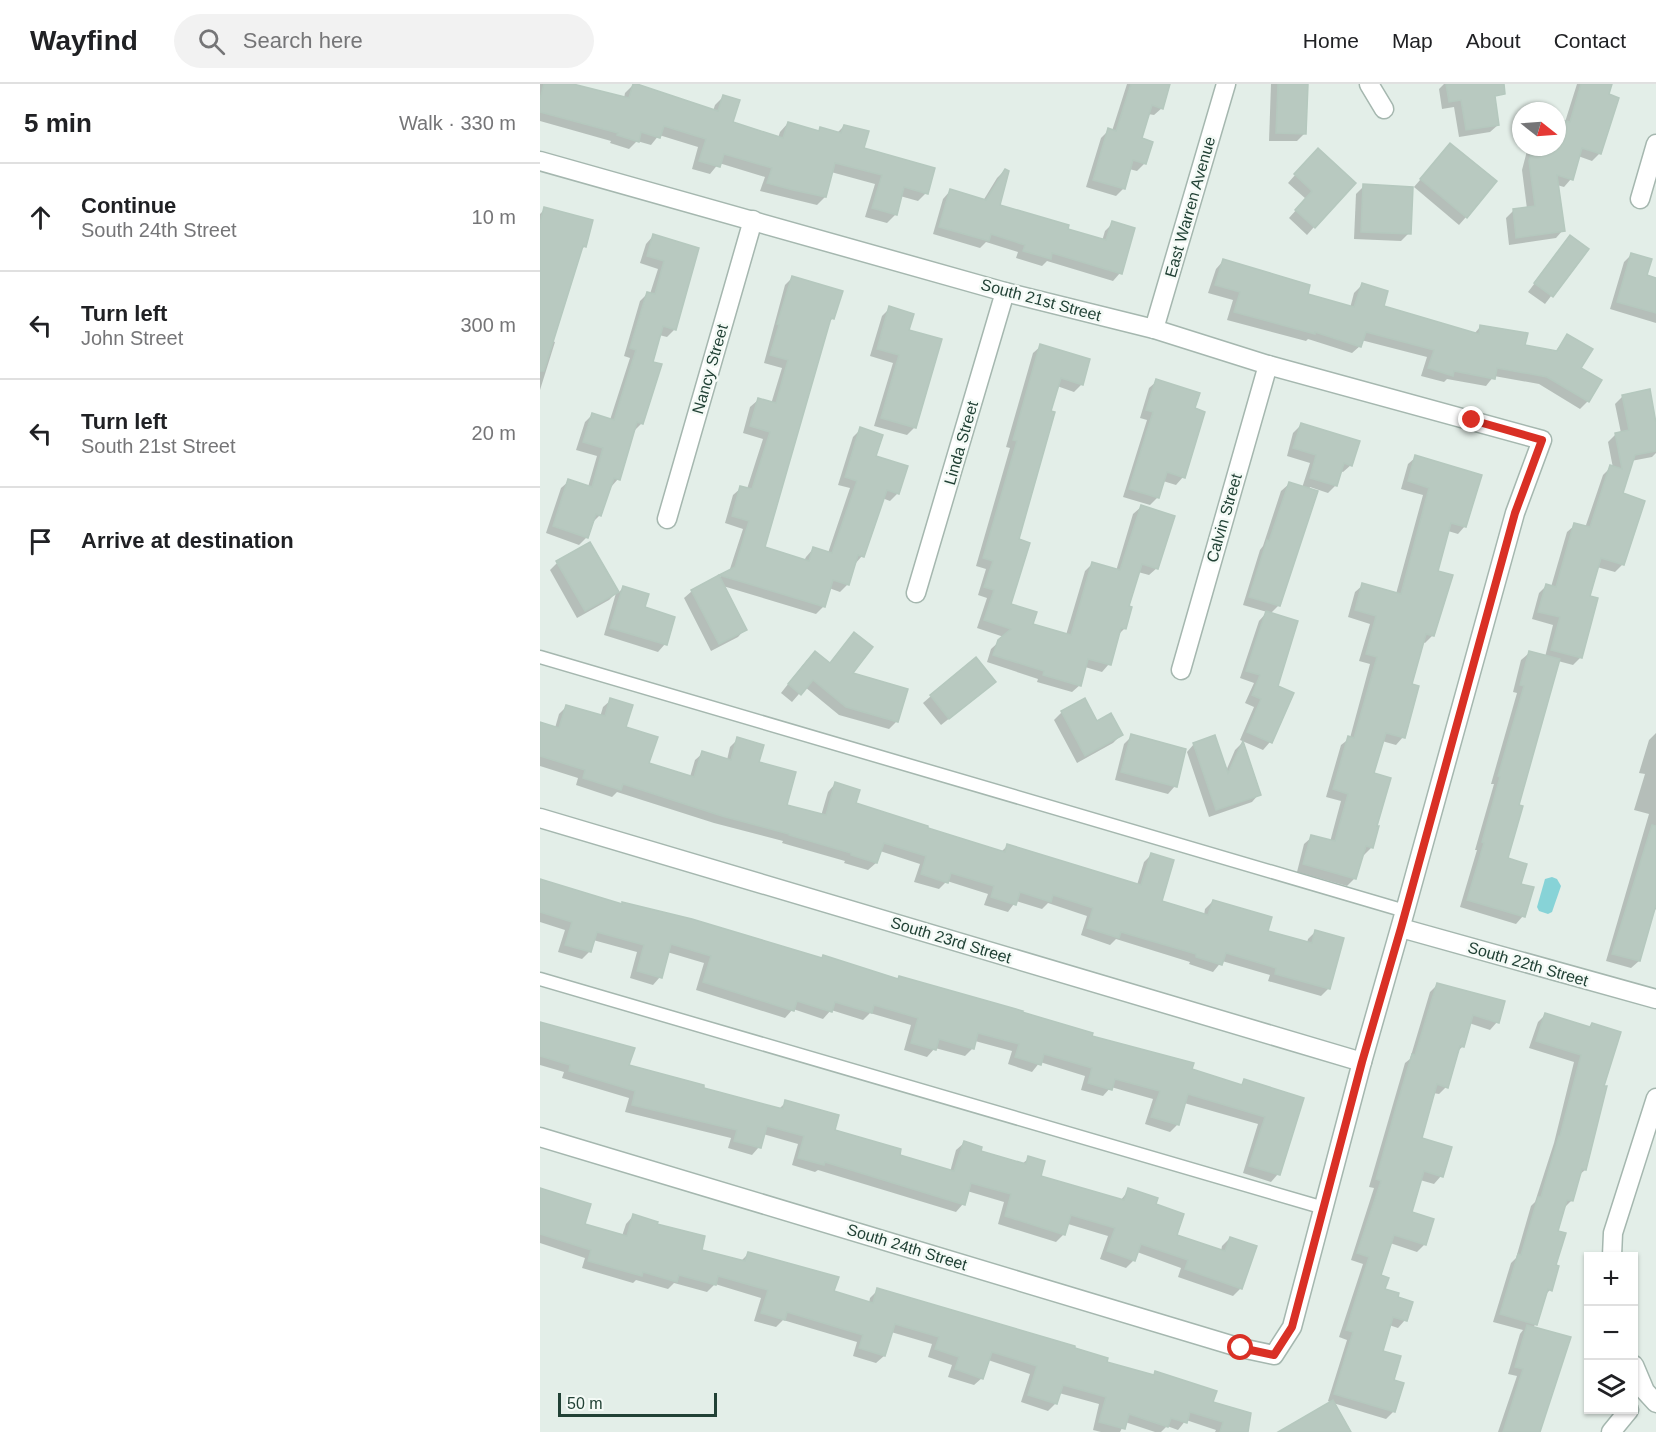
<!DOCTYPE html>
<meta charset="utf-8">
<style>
body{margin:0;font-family:Helvetica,sans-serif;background:#f2f2f2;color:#202124}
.controls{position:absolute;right:18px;bottom:18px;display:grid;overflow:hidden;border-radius:0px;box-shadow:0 2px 4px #0004}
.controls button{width:54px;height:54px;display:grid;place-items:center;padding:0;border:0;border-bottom:2px solid #e0e0e0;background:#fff;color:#202124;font:30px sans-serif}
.compass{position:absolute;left:972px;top:18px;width:54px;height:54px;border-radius:50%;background:#fff;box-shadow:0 2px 4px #0004;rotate:107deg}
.scale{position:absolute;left:18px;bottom:15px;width:159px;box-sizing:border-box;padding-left:6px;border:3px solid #214135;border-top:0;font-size:16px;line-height:21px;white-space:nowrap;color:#214135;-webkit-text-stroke:4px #f4faf6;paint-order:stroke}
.stop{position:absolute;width:18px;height:18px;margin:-14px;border:4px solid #d93025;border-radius:50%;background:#fff}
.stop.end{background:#d93025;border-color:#fff;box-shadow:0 2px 6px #0008}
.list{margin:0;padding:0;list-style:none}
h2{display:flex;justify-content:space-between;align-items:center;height:78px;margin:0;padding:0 24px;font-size:26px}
h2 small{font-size:20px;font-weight:400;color:#757577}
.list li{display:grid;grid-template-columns:39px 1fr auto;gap:18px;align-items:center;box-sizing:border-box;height:108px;padding:0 24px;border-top:2px solid #e0e0e0}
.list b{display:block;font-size:22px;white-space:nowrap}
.list p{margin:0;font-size:20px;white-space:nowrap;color:#757577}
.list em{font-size:20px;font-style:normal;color:#757577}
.icon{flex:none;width:33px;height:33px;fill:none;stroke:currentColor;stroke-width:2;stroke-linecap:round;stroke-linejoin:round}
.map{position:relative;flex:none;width:1116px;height:1348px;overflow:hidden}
header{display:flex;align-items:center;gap:36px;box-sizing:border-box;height:84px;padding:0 30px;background:#fff;border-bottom:2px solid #e0e0e0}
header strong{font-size:28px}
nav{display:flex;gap:33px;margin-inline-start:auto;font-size:21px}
.search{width:420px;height:54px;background:#f2f2f2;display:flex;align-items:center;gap:15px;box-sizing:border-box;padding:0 21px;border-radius:33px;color:#757577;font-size:22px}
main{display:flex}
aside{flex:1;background:#fff}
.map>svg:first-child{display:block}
</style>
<header>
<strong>Wayfind</strong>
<div class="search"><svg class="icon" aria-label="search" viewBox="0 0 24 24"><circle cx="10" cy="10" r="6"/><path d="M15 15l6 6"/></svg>Search here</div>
<nav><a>Home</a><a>Map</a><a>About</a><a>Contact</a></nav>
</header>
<main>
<aside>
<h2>5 min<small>Walk · 330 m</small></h2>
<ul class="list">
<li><svg class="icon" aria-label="ahead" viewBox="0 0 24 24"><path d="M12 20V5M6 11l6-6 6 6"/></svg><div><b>Continue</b><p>South 24th Street</p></div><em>10 m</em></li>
<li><svg class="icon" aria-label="left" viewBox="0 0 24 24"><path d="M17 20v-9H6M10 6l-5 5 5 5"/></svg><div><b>Turn left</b><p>John Street</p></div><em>300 m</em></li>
<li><svg class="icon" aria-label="left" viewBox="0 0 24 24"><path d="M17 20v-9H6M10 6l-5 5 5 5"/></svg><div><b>Turn left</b><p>South 21st Street</p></div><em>20 m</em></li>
<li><svg class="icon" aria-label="arrive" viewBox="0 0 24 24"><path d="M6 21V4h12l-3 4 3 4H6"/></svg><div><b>Arrive at destination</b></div></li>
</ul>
</aside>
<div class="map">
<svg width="1116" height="1348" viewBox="0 0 1116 1348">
<rect width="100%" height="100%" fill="#e3eee8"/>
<path fill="#87d3d7" d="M1012,793L1017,795L1021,802L1012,828L1008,830L999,827L997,823L1005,795Z"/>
<g fill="#0003">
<path d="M0,0H29L84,14L85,9L93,1L173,27L175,21L183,13L191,39L238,54L240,48L248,39L277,48L280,45L297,49L304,42L323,65L386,109L378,117L360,112L355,131L347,139L325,133L335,100L291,88L285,113L277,121L220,107L225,93L179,79L170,90L152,85L158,63L119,51L111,61L97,57L89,65L70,59L71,57L0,37Z"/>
<path d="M587,0H624L622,24L614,31L608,30L600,56L605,79L597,87L589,85L584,104L576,112L546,103L561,54L569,46L572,47Z"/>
<path d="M731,0H767L765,49L757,57H729Z"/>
<path d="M904,0H951L958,41L950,48L919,53L914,23L902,25L899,5Z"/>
<path d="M1037,0H1070L1067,11L1060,69L1052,77L1038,72L1031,95L1024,103L1017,101L1023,146L1016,154L969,161L966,134L973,127L987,125L982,86L988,63H1017V42L1022,37L1025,38Z"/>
<path d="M910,61L926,133L919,141L874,103Z"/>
<path d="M770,74L774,143L767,151L749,134L766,115L748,99Z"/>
<path d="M465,86L458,122L562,157L565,147L573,139L580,189L573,197L507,177L502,182L476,174L478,168L446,158L440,164L393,150L403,115L410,107L443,117L457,94Z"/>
<path d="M824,102L869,149L861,157L814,155L816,110Z"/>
<path d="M5,125L45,162L41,166L12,257L15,258L0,306V130Z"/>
<path d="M113,152L157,165L135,245L127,253L119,251L112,279L102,339L94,347L78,395L71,403L60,431L52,439L47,453L39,461L6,449L21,404L29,397L48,403L57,372L36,366L45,338L52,331L70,336L90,274L84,272L100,217L107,210H110L118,185L100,179L106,160Z"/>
<path d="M1030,153L1047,165L1005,220L988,208Z"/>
<path d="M1091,171L1105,192L1116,196V239L1070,225L1084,178Z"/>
<path d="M683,177L766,211L810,224L814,209L822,201L842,223L934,250L941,242L984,263L1015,268L1027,252L1039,285L1048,317L1040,325L999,300L954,292L946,302L907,295L904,298L881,292L887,273L821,256L820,262L812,269L768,255L766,257L687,236L693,216L668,209L676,185Z"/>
<path d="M253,193L293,234L288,239L223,464L264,477L266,473L273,465L288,469L310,404L298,401L313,353L321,345L334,373L358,409L350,417L342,414L322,472L315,480L308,500L300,508L289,504L284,522L276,530L183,502L205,545L198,553L171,567L144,514L152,507L189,488L203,445L185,439L193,411L201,404L207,405L223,355L203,349L210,323L218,316L231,320L242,284L224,279L245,201Z"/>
<path d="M350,224L375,343L367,351L334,342L353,279L330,272L342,232Z"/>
<path d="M501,262L542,300L534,308L517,302L477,456L469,521L491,541L526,551L545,487L552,480L576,487L593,430L601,423L617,484L609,491L598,488L587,523L585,544L578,551L569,580L562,588L545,583L540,601L532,608L497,598L498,595L447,578L451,565L464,553L437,544L447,514L438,511L446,485L436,482L470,364L466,363L493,269Z"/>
<path d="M617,297L653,325L643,393L636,401L623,397L618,413L610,421L583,413L607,336L600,334L609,304Z"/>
<path d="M1083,312L1116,347V369L1112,373L1091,377L1081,410L1083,480L1075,488L1057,483L1048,513L1041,573L1033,581L1018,577L977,722L966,775L979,801L983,832L976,840L920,823L937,766H935L954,700H951L977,609L973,608L981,576L989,569L1005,573L1013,541L992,535L999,509L1006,502L1011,503L1027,448L1035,441L1045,444L1063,391L1071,383L1073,384L1068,358L1076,350L1081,349L1075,320Z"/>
<path d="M761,341L811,381L803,388L800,387L796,401L788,409L770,403L769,406L776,408L738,522L730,530L736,603L752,610L730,658L723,666L700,656L714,623L705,619L714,599L700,594L719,537L727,528L703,521L720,466L723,462L741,407L749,400L762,404L770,379L747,372L753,349Z"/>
<path d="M876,373L925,442L918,450L908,447L896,488L893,551L885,559L883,558L870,601L863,653L856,661L842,657L832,690L835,743L832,763L824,771L822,770L815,794L807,802L757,788L764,760L772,753L790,758L801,717L786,713L801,661L810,654L830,580L819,577L830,540L808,533L815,508L823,501L856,510L883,411L861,405L868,380Z"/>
<path d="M50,460L78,509L83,504L103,524L125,560L118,568L64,551L76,509L69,516L37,534L10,486L17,479Z"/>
<path d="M307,558L310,589L356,638L349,645L299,631L265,603L252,618L241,609L267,576L289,580Z"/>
<path d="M446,605L401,641L383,619L391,612Z"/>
<path d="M71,616L84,644L107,680L150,693L155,676L163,669L187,676L190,663L198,655L218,679L245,722L281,732L288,708L295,700L315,720L386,745L461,768L467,762L597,801L604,778L611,771L620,818L664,831L665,825L673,817L726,848L767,859L768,855L775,848L789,904L781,912L728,897L730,891L682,877L673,888L649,880L650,878L576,855L570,861L541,851L547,832L508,819L502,825L476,817L468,828L444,821L448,810L407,797L399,805L374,798L380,780L340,767L336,779L328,786L304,779L305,777L242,759L243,757L174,739L77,708L72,713L36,701L38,694L0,682V640L15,644L19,630L27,622L60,633L63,623Z"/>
<path d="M544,616L556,639L581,651L573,659L537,679L514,636L522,628Z"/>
<path d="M1116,649V825L1112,828L1099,877L1091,884L1066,877L1109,730L1094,726L1105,690L1099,689L1109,656Z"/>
<path d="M592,652L635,702L628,710L575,696L584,660Z"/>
<path d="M702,659L719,710L712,718L669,733L647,668L654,660L686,687L695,666Z"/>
<path d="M0,797L550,953L700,1002L704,997L762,1015L738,1090L731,1098L703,1089L718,1040L644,1019L637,1041L630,1048L605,1040L613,1015L571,1003L563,1012L541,1006L545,992L500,978L492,988L468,980L472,967L435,957L433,964L425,972L395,964L387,973L364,966L371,941L330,929L323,936L291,926L283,935L253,925L245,934L156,906L164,879L127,868L120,893L113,901L90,894L97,868L53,856L49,868L42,875L18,868L25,846L0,838Z"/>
<path d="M897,901L957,938L950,946L929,939L923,962L916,969L906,1003L899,1010L893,1009L880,1055L901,1092L894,1100L880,1096L870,1129L885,1160L877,1168L850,1159L839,1192L843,1206L856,1214L865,1236L858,1244L849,1241L841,1268L852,1297L862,1300L853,1328L846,1335L793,1319L810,1348H744L792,1319L788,1317L807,1256L799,1253L823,1180L811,1176L834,1104L829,1103L865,979L870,975L890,908Z"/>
<path d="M1005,931L1049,944L1052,941L1062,1003L1045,1086L1038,1092L1031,1117L1023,1125L1016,1148L1015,1182L1010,1206L1004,1212L996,1240L992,1244L999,1348H958L977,1292L968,1290L980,1250L983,1246L953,1238L971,1179L976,1174L991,1122L995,1118L1014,1059L1034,978L989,964L998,938Z"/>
<path d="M0,939L88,982L238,1026L246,1018L293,1047L358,1072L410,1088L416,1066L424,1059L439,1068L482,1080L489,1074L499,1093L580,1117L589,1106L614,1121L636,1152L681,1167L682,1162L690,1154L701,1204L693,1212L638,1193L641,1184L597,1168L594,1176L586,1184L560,1175L568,1152L528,1140L524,1150L516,1158L458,1140L464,1118L427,1107L423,1120L416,1128L278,1086L275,1088L252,1081L258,1060L223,1050L219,1063L212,1071L188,1064L191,1054L85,1028L89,1014L22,994L24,988L0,981Z"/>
<path d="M0,1105L43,1141L82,1152L86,1140L93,1132L115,1141L160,1167L201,1177L208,1170L293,1208L329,1219L330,1214L338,1206L533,1265L565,1279L612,1292L615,1289L671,1319L711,1330L706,1348H675L676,1346L646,1336L638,1346L627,1342L621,1348H615L585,1338L580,1348H561L553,1346L559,1320L519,1309L516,1319L508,1327L481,1318L490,1290L448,1276L442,1294L434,1301L408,1293L412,1281L388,1273L392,1260L351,1248L344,1272L336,1279L313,1272L317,1258L243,1236L236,1243L214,1237L221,1214L175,1200L167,1208L134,1199L128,1205L96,1196L93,1199L42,1184L45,1174L0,1159Z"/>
</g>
<g fill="#b8c9c0" stroke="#b5c8be" stroke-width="1.5">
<path d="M4,0H33L89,14L93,0H97L178,27L183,11L200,16L193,38L243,54L248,38L279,47L280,43L301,49L304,41L329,47L324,64L395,84L388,110L364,103L357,131L332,124L342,91L295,79L286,113L253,106L227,99L232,84L184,70L180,83L159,77L166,55L124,42L120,54L101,48L99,58L77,51L78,49L0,28V15Z"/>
<path d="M591,0H630L623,25L612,21L602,54L613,58L606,80L593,76L585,105L553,96L568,44L576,47Z"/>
<path d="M738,0H768L766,50L736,49Z"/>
<path d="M906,0H964L965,10L955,12L959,41L926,46L921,16L909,18Z"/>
<path d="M1041,0H1072L1069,10L1079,14L1061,70L1042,64L1033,96L1017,91L1025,147L976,154L973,125L995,122L989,77L993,63H1017V51L1021,36L1030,38Z"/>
<path d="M910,59L957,97L927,134L880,95Z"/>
<path d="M778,64L816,99L775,144L755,126L772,107L754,90Z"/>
<path d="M465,85L469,87L460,121L529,141L528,145L566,156L572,137L595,144L582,190L512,169L511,175L483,167L485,161L451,150L449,157L399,143L410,105L446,116Z"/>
<path d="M823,100L873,103L871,150L821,148Z"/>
<path d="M4,123L53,136L46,163L43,162L4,287H0V139Z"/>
<path d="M113,150L159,164L136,246L123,242L113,278L122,280L103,340L97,338L80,396L74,394L61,432L56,430L48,454L13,442L28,395L52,403L63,364L43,358L52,329L74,336L96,266L90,264L107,208L115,210L124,177L107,172Z"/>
<path d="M1030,151L1049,165L1013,213L994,199Z"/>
<path d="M1091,169L1112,175L1107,191L1116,194V229L1077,218Z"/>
<path d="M683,175L770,201L768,210L814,223L822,199L848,207L844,222L939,250L940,241L988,249L985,261L1017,267L1027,250L1053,265L1041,284L1062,296L1049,318L1007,293L957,284L955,295L914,287L913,292L888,284L894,266L826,248L821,263L775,248V250L694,228L700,208L675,201Z"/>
<path d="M252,192L303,207L294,235L291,234L225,463L269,477L273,463L292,469L317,397L305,393L320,343L343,351L336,372L368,382L359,410L347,406L324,473L318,471L309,501L293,496L285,523L179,491L195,483L209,437L192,432L200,402L212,405L230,348L210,342L218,314L236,319L248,276L230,271L239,241L237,240Z"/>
<path d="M349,222L374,230L369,246L402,255L376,344L341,334L359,271L337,265Z"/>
<path d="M500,260L550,275L543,301L521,294L511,327L515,328L479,455L490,459L471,520L497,528L493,540L531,551L552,478L580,486L601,421L635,432L618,485L602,480L589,522L592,523L586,545L581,544L571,581L548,575L541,602L503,591L504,587L453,571L458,556L471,545L444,536L454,506L444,503L453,477L443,474L477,357L473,356Z"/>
<path d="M616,295L660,309L655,324L665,328L645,394L627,388L619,414L589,405L613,328L606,326Z"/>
<path d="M1110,305L1116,339V367L1095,371L1083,409L1105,417L1084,481L1061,474L1050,512L1058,514L1042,574L1011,566L1020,533L998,528L1006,500L1016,503L1034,439L1050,443L1070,381L1082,385L1075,349L1089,346L1082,311Z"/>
<path d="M761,339L820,357L812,382L804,379L797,402L770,394L776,371L753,364Z"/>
<path d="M875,371L942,391L926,443L911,439L898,487L913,491L894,552L886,550L872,600L879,602L865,654L846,649L834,689L851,694L837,742H839L833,764L826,762L816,795L763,780L771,751L795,757L808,710L793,705L808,652L814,654L837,573L826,570L836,532L815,526L822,499L861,510L889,404L868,397Z"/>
<path d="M749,398L778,407L740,522L709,513L727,456L729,457Z"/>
<path d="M50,458L79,508L45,527L16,477Z"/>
<path d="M179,491L207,546L179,560L151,506Z"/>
<path d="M83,502L109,510L105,523L135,533L127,561L70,544Z"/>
<path d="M726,527L758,537L738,602L754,609L732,659L707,648L721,615L712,611L720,591L706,587Z"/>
<path d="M314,548L333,563L313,589L368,605L358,638L306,623L273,596L261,611L248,600L275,567L290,579Z"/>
<path d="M989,567L1020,575L979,721L983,722L968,774L987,780L981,800L994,803L985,833L927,816L944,759L942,758L960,693L958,692L984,602L980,601Z"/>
<path d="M436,573L456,598L409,635L390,611Z"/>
<path d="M70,614L93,621L86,643L118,653L109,679L154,693L162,667L191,676L197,653L224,661L219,678L256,688L247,721L286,731L295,698L320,706L316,719L388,742V744L465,768L467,760L601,801L611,769L634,776L622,817L668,831L673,816L732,833L728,847L772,859L775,846L804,854L790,905L735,890L736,884L686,869L682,881L656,873V870L581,848L579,854L547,844L553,824L513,811L511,818L480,808L476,821L451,813L454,802L411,789L408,799L381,790L386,772L344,759L337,779L311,771V769L249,751V750L182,732L83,700L81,706L43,694L45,686L0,672V638L19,644L26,621L65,632Z"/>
<path d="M545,614L557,637L571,629L583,651L545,672L521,627Z"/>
<path d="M591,650L646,665L637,703L581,688Z"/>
<path d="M675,651L688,689L703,657L721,711L676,726L653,659Z"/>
<path d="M1112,741L1116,742V821L1100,877L1072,870Z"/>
<path d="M0,795L82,820V818L152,835L282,874L283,871L358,895L359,892L483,927L482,928L553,949L552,952L654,979L652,985L702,1001L704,995L764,1014L740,1091L709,1082L725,1033L648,1010L639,1041L611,1033L620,1007L575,995L572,1006L548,999L552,984L504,970L501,981L475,973L479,960L438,949L434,965L399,955L396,966L371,959L378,934L334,921L332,929L295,918L292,928L257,917L254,927L163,898L171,872L131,860L122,894L97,887L104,861L57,848L51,868L25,861L32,838L0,828Z"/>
<path d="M897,899L965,917L959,939L933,931L924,963L920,962L908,1004L897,1000L882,1054L912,1063L903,1093L884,1087L872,1128L894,1135L886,1161L854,1151L841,1191L849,1194L845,1205L859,1209L858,1213L873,1218L867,1237L853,1233L843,1267L861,1272L854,1296L864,1299L855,1328L794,1310L813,1248L806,1246L829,1173L817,1169L841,1097L836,1095L855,1027L872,970L875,971Z"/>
<path d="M1005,929L1050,943L1052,939L1081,948L1064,1002H1067L1046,1086L1042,1085L1033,1117L1027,1116L1018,1147L1026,1149L1016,1181L1019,1182L1012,1207L1008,1205L997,1241L960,1230L978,1170L981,1171L998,1113H1001L1019,1052H1020L1041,971L996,957Z"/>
<path d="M0,938L95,964L89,981L164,1001V1004L243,1025L245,1016L299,1031L295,1046L361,1065L360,1071L414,1087L424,1057L442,1063L441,1067L486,1080L488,1072L505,1077L501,1092L584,1116L588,1104L618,1114L616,1120L644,1130L637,1151L685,1167L690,1153L717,1162L702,1205L645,1185L648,1176L601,1160L595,1177L567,1167L575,1144L531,1131L525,1151L465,1132L471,1110L431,1099L425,1121L285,1078L284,1081L258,1074L264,1052L227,1042L221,1064L194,1057L197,1046L92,1021L95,1007L29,987L30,981L0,972Z"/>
<path d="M0,1104L51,1120L45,1140L87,1152L93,1130L118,1138L117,1140L165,1152L162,1166L205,1177L208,1168L299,1193L294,1207L333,1219L337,1204L535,1262V1264L568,1274L567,1278L614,1291L615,1287L677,1307L673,1318L711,1329L708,1348H680L683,1338L650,1328L647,1339L631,1334L628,1343L589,1330L585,1345L559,1338L566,1313L523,1301L517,1320L488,1311L497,1282L452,1268L443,1295L415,1285L419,1273L395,1265L399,1253L355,1240L345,1272L319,1264L323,1251L247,1228L245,1236L221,1229L228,1206L178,1192L176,1201L139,1191L137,1198L103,1188L102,1192L48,1177L51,1166L0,1150Z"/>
<path d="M987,1241L1031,1253L1000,1348H963L983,1285L975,1283Z"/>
<path d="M793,1316L811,1348H738Z"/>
</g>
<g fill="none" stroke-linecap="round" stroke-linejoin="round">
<defs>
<g id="service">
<path d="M0,573L865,827"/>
<path d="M0,895L784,1124"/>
</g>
<g id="minor">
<path d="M829,0L844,25"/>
<path d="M0,77L465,208L614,245L728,281L1002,356L975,429L865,827L822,978L752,1243L734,1271L701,1264L0,1053"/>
<path d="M1100,115L1116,60"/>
<path d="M614,245L686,0"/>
<path d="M127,435L213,136"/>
<path d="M376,509L465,208"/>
<path d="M641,586L728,281"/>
<path d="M0,734L822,978"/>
<path d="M861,844L1116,915"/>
<path d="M1072,1172L1073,1149L1116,1014"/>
<path d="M1094,1281L1105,1307L1116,1319"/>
<path d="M1071,1348L1089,1326"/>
</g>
</defs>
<use href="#service" stroke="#a5b7af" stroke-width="15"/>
<use href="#minor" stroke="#a5b7af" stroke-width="21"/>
<use href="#service" stroke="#fff" stroke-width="12"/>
<use href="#minor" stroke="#fff" stroke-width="18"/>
</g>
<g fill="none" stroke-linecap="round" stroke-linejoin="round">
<path stroke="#d93025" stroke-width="8" d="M701,1264L734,1271L752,1243L822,978L861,844L975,429L1002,356L932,336"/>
</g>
<g text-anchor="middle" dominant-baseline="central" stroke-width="5" stroke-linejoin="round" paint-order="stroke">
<g font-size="16" fill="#214135" stroke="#f4faf6">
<text transform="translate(650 123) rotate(-74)">East Warren Avenue</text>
<text transform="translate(501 216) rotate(15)">South 21st Street</text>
<text transform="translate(170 285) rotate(-74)">Nancy Street</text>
<text transform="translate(421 359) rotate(-74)">Linda Street</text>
<text transform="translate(684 434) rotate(-74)">Calvin Street</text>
<text transform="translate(411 856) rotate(17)">South 23rd Street</text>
<text transform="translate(988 880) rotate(16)">South 22th Street</text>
<text transform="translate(367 1163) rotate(17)">South 24th Street</text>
</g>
</g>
</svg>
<div class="controls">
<button>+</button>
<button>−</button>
<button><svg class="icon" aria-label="layers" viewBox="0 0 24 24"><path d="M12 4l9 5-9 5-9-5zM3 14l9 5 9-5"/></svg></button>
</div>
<svg class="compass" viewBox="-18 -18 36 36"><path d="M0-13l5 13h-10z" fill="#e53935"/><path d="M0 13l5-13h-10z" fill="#757577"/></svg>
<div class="scale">50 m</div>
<div class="stop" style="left:701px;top:1264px"></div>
<div class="stop end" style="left:932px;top:336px"></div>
</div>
</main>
